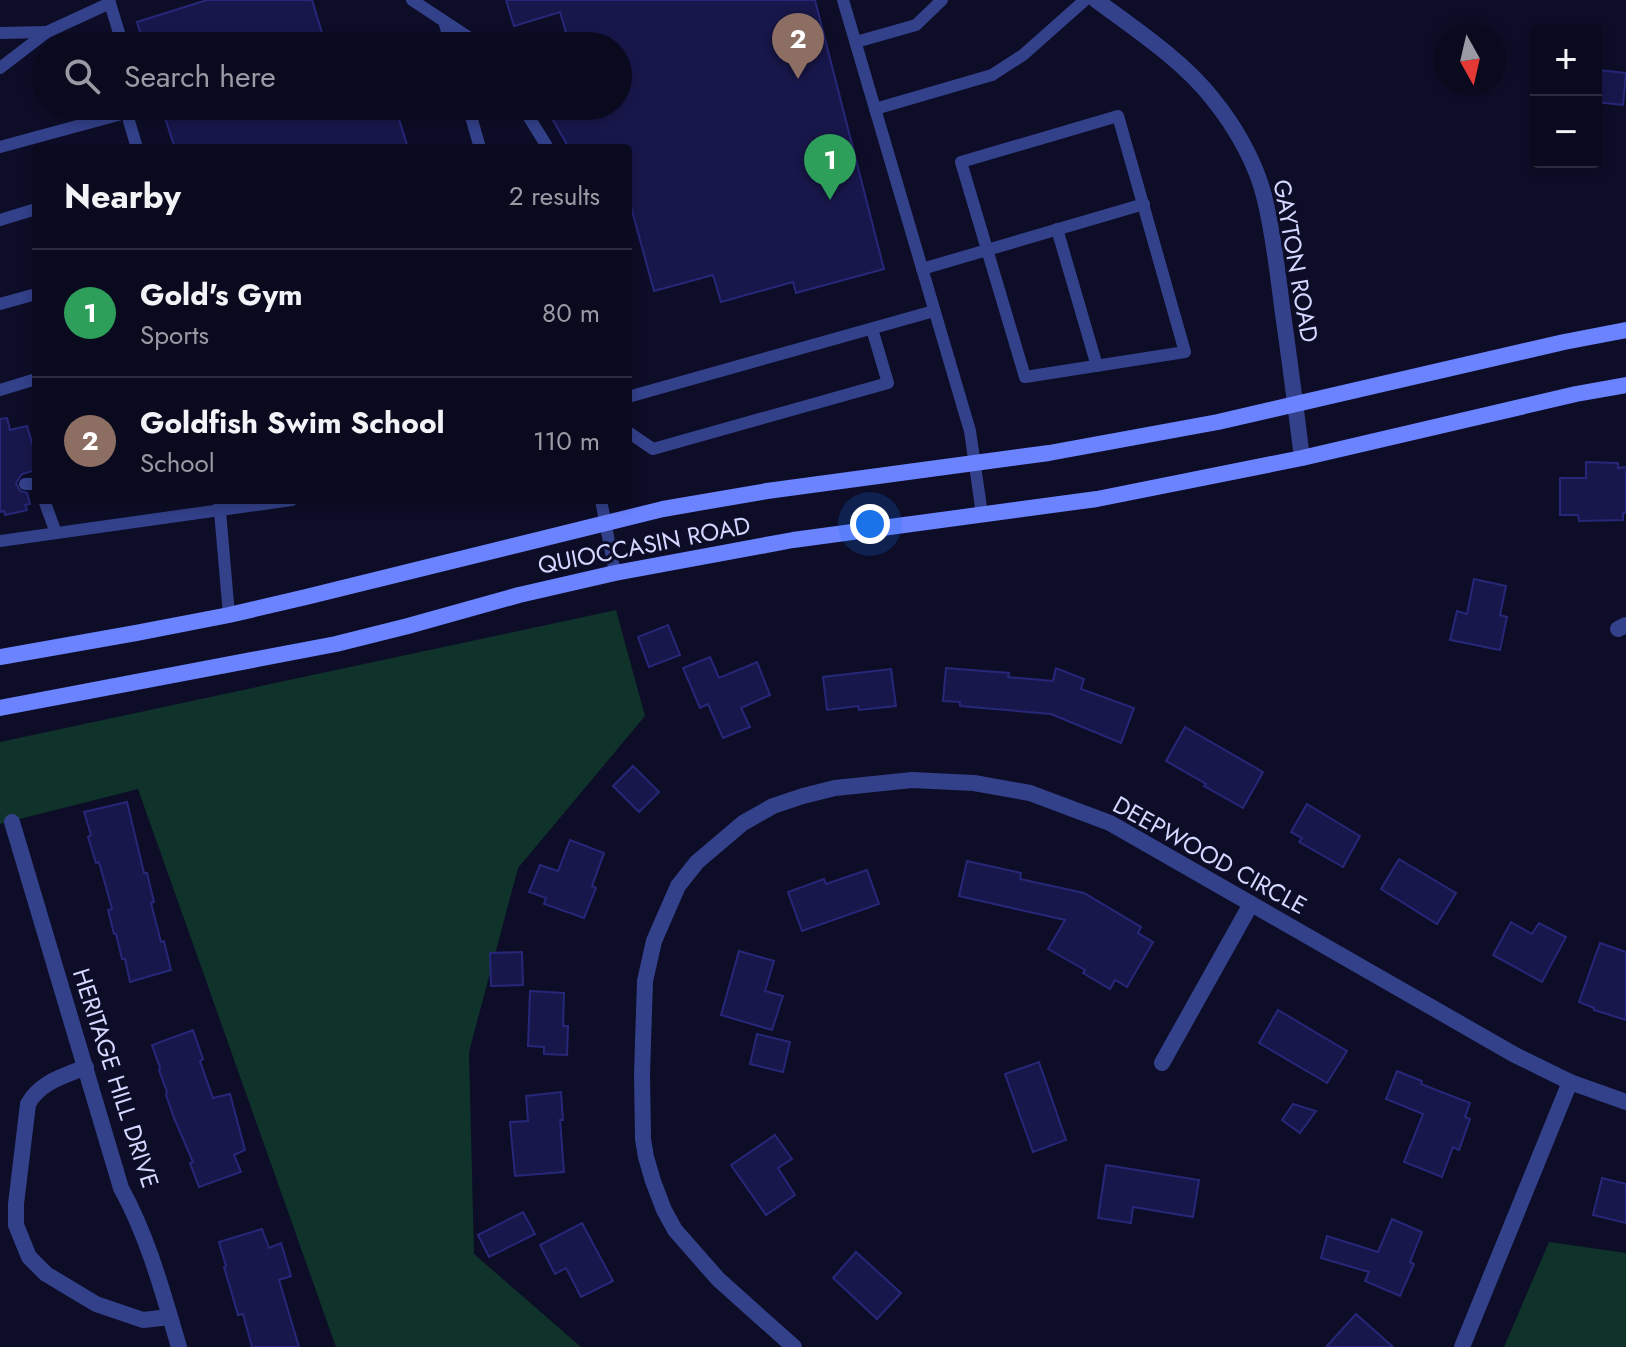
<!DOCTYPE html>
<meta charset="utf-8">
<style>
body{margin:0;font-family:Jost,sans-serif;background:#18182b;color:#f1f3f6}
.controls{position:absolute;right:24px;top:24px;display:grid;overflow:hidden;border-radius:8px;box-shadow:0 4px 12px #0003}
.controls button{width:72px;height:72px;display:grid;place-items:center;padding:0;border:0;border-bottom:2px solid #2a2b3c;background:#0a0a1e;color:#f1f3f6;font:40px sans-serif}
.compass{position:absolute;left:1434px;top:24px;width:72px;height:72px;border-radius:50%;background:#0a0a1e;box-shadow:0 4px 12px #0003;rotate:172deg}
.you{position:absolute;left:870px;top:524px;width:28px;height:28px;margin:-20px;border:6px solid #fff;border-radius:50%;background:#1a73e8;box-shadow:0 0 0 12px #1a73e833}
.badge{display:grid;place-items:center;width:52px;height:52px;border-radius:50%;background:#2563eb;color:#fff;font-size:26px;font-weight:700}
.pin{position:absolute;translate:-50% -66px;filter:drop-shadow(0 2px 4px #0008)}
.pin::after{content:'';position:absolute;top:42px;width:28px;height:24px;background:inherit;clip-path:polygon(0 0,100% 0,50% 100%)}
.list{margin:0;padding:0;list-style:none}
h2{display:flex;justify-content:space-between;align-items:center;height:104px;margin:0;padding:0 32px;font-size:34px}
h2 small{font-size:26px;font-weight:400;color:#999aa4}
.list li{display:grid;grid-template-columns:52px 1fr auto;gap:24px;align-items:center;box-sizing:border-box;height:128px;padding:0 32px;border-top:2px solid #2a2b3c}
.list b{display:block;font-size:30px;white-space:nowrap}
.list p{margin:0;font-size:26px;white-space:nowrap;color:#999aa4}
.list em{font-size:26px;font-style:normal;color:#999aa4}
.icon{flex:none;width:44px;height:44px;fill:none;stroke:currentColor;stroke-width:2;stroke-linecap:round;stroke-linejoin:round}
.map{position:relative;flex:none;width:1626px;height:1347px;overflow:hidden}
.search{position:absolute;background:#0a0a1e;box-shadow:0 4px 12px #0003;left:32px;top:32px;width:600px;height:88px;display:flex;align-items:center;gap:20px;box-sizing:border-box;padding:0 28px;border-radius:44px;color:#999aa4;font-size:30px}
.panel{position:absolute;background:#0a0a1e;box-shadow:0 4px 12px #0003;left:32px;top:144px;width:600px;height:360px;border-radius:8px}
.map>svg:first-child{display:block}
</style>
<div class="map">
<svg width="1626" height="1347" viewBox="0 0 1626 1347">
<rect width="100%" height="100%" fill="#0d0d28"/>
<g fill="#0f322a">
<path d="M616,610L645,716L518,868L469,1052L474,1254L581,1347H336L138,789L0,824V742Z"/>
<path d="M1549,1242L1626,1253V1347H1504Z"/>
</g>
<g fill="#18174b" stroke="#272779" stroke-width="2">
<path d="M207,0H312L326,46H144L137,22Z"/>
<path d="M506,0H815L884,269L796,293L793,282L721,302L713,275L654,291L628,196V148H569L545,106H618V46H570L560,12L514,26Z"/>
<path d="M1598,70L1626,73L1623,105L1596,102Z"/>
<path d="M161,106H395L408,148H175Z"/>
<path d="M7,418L10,430L27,426L36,456V470L22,474L16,483L20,491L27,493L30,504L25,505L27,510L5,515L4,511L0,512V419Z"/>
<path d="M1586,462L1618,463V468L1626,467V513H1623V520L1579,521L1578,515H1560V478H1586Z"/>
<path d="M1474,579L1506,586L1500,615L1507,617L1500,650L1450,640L1457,611L1467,614Z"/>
<path d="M668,625L680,655L649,667L638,637Z"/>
<path d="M710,657L719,678L757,662L770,695L741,708L750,727L723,738L708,704L700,708L683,668Z"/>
<path d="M946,668L1009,673L1008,677L1053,681L1056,668L1084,679L1081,689L1134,708L1121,743L1051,714L960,706V702L943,701Z"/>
<path d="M891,669L896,706L859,710L858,706L827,710L823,677Z"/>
<path d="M1185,727L1263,772L1243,808L1204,786L1206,784L1166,761Z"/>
<path d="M633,766L659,792L639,812L613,786Z"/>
<path d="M127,802L144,873H147L154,902L151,903L161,942L164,941L171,970L130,982L125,959H122L116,934H114L108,910L112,909L99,862L96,863L88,837L91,835L84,812Z"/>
<path d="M1307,804L1360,836L1343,867L1299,842L1302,838L1291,832Z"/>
<path d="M570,840L604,853L592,886L596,888L584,918L544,904L546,898L529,892L540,865L558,871Z"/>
<path d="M1399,859L1456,893L1437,924L1381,889Z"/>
<path d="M967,861L1021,873L1020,879L1084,893L1141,927L1138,933L1153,942L1127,987L1115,980L1110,989L1083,973L1085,970L1048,949L1065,920L959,896Z"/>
<path d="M867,870L879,904L802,931L788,892L824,879L826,884Z"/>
<path d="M1511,922L1532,934L1539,923L1566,937L1542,982L1493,955Z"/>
<path d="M1600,943L1626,952V1020L1594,1010V1008L1579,1002Z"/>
<path d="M739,951L774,961L765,991L783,996L772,1030L721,1015Z"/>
<path d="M522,952L523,985L491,986L490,953Z"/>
<path d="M530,991L564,993L563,1026H568L567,1055L544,1054V1047L528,1046Z"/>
<path d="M1278,1010L1347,1051L1327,1083L1259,1043Z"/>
<path d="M193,1030L203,1059L200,1061L213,1098L230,1094L245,1150L234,1155L241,1172L199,1187L190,1163L193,1162L174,1118L166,1095L167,1092L159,1070L160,1068L152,1045Z"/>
<path d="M757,1034L790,1042L783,1072L750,1064Z"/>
<path d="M1039,1062L1066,1140L1033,1152L1005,1074Z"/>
<path d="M1397,1071L1422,1081L1421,1084L1470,1103L1465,1117L1470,1119L1459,1150L1453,1147L1442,1177L1404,1162L1423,1114L1386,1099Z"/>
<path d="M561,1092L563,1120H560L564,1172L515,1176L510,1122L528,1121L526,1096Z"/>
<path d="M1293,1104L1316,1111L1300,1133L1282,1120Z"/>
<path d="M775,1135L792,1159L778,1168L795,1195L766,1215L731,1165Z"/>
<path d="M1106,1165L1199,1180L1193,1217L1133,1207L1131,1223L1098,1218Z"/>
<path d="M1602,1178L1626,1184V1223L1593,1215Z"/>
<path d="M523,1212L535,1234L489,1257L478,1235Z"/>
<path d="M1392,1219L1422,1232L1410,1262L1414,1264L1400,1296L1365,1281L1369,1272L1321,1258L1327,1236L1378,1252Z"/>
<path d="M582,1223L613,1281L581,1297L566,1268L555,1274L540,1245Z"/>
<path d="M262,1229L269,1248L281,1243L291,1276L279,1280L299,1347H252L243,1314L238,1315L224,1267L226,1266L219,1242Z"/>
<path d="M856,1252L901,1293L877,1319L833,1278Z"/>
<path d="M1356,1314L1393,1347H1326Z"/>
</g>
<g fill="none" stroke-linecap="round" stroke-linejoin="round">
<g stroke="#33418b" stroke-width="12">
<path d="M109,0L123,46"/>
<path d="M412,0L482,46"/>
<path d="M843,0L970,431L982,514"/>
<path d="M444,21L451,46"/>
<path d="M0,33L47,32"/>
<path d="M856,42L916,25L942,0"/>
<path d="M0,68L47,32L110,3"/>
<path d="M129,106V121L137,148"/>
<path d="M468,106L480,148"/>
<path d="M522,106L548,148"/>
<path d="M875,109L992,75L1023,55L1085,0"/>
<path d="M1118,116L1185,352L1025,377L961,162Z"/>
<path d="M0,147L129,112"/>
<path d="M0,220L36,209"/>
<path d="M1057,229L1097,366"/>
<path d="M922,269L1144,204"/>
<path d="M0,304L36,294"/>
<path d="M0,390L36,379"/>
<path d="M628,397L934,311"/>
<path d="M628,432L653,449L888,383L872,329"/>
<path d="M25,484H36"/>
<path d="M44,500L56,533"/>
<path d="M219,500L229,615"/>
<path d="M601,500L615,573"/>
<path d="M0,541L292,500"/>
</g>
<g stroke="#33418b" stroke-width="16">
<path d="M1618,629L1626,625"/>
<path d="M12,822L121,1188C148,1237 163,1293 179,1347"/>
<path d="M1162,1063L1251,904"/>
<path d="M86,1067C64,1076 40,1082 28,1104L16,1204V1225L29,1257L46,1274L96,1304L143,1320L170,1317"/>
<path d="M794,1347L718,1279L675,1230L664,1210L653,1181L646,1157L643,1139L642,1074L645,981L654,941L678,886L697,862L743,823L773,806L803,796L835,788L912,780L974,783L1030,793L1110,823L1515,1055L1570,1082L1626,1102"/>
<path d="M1462,1347L1570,1082"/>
</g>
<path stroke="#33418b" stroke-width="16" d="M1096,0C1135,29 1182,60 1212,98C1235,126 1257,164 1265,200C1274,237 1278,276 1283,314C1290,362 1296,410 1302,458"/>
<g stroke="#6b83ff" stroke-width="16">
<path d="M0,657L136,633L229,615L306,597L663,509L767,491L1049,453L1218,422L1564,342L1626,330"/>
<path d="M0,708L336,644L408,626L519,595L615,573L793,540L1097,499L1302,458L1576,394L1626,385"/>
</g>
</g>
<g text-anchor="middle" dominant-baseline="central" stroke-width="6" stroke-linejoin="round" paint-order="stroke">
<g font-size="24" fill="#d4d7ff" stroke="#0d0d28">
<text transform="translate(1296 261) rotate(80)">GAYTON ROAD</text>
<text transform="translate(644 545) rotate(-11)">QUIOCCASIN ROAD</text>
<text transform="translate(1210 855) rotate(29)">DEEPWOOD CIRCLE</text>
<text transform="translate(116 1078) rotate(72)">HERITAGE HILL DRIVE</text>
</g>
</g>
</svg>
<div class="controls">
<button>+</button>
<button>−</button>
</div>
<svg class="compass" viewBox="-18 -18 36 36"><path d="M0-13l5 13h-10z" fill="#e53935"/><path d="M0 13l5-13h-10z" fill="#999aa4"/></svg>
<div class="you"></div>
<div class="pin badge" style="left:830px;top:200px;background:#2e9e5b">1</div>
<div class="pin badge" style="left:798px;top:79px;background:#8d6e63">2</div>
<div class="search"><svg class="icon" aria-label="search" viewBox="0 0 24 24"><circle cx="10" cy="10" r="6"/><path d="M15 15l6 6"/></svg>Search here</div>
<section class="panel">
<h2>Nearby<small>2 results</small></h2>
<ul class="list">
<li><span class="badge" style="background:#2e9e5b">1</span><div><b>Gold's Gym</b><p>Sports</p></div><em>80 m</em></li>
<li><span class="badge" style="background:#8d6e63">2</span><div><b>Goldfish Swim School</b><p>School</p></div><em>110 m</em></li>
</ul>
</section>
</div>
